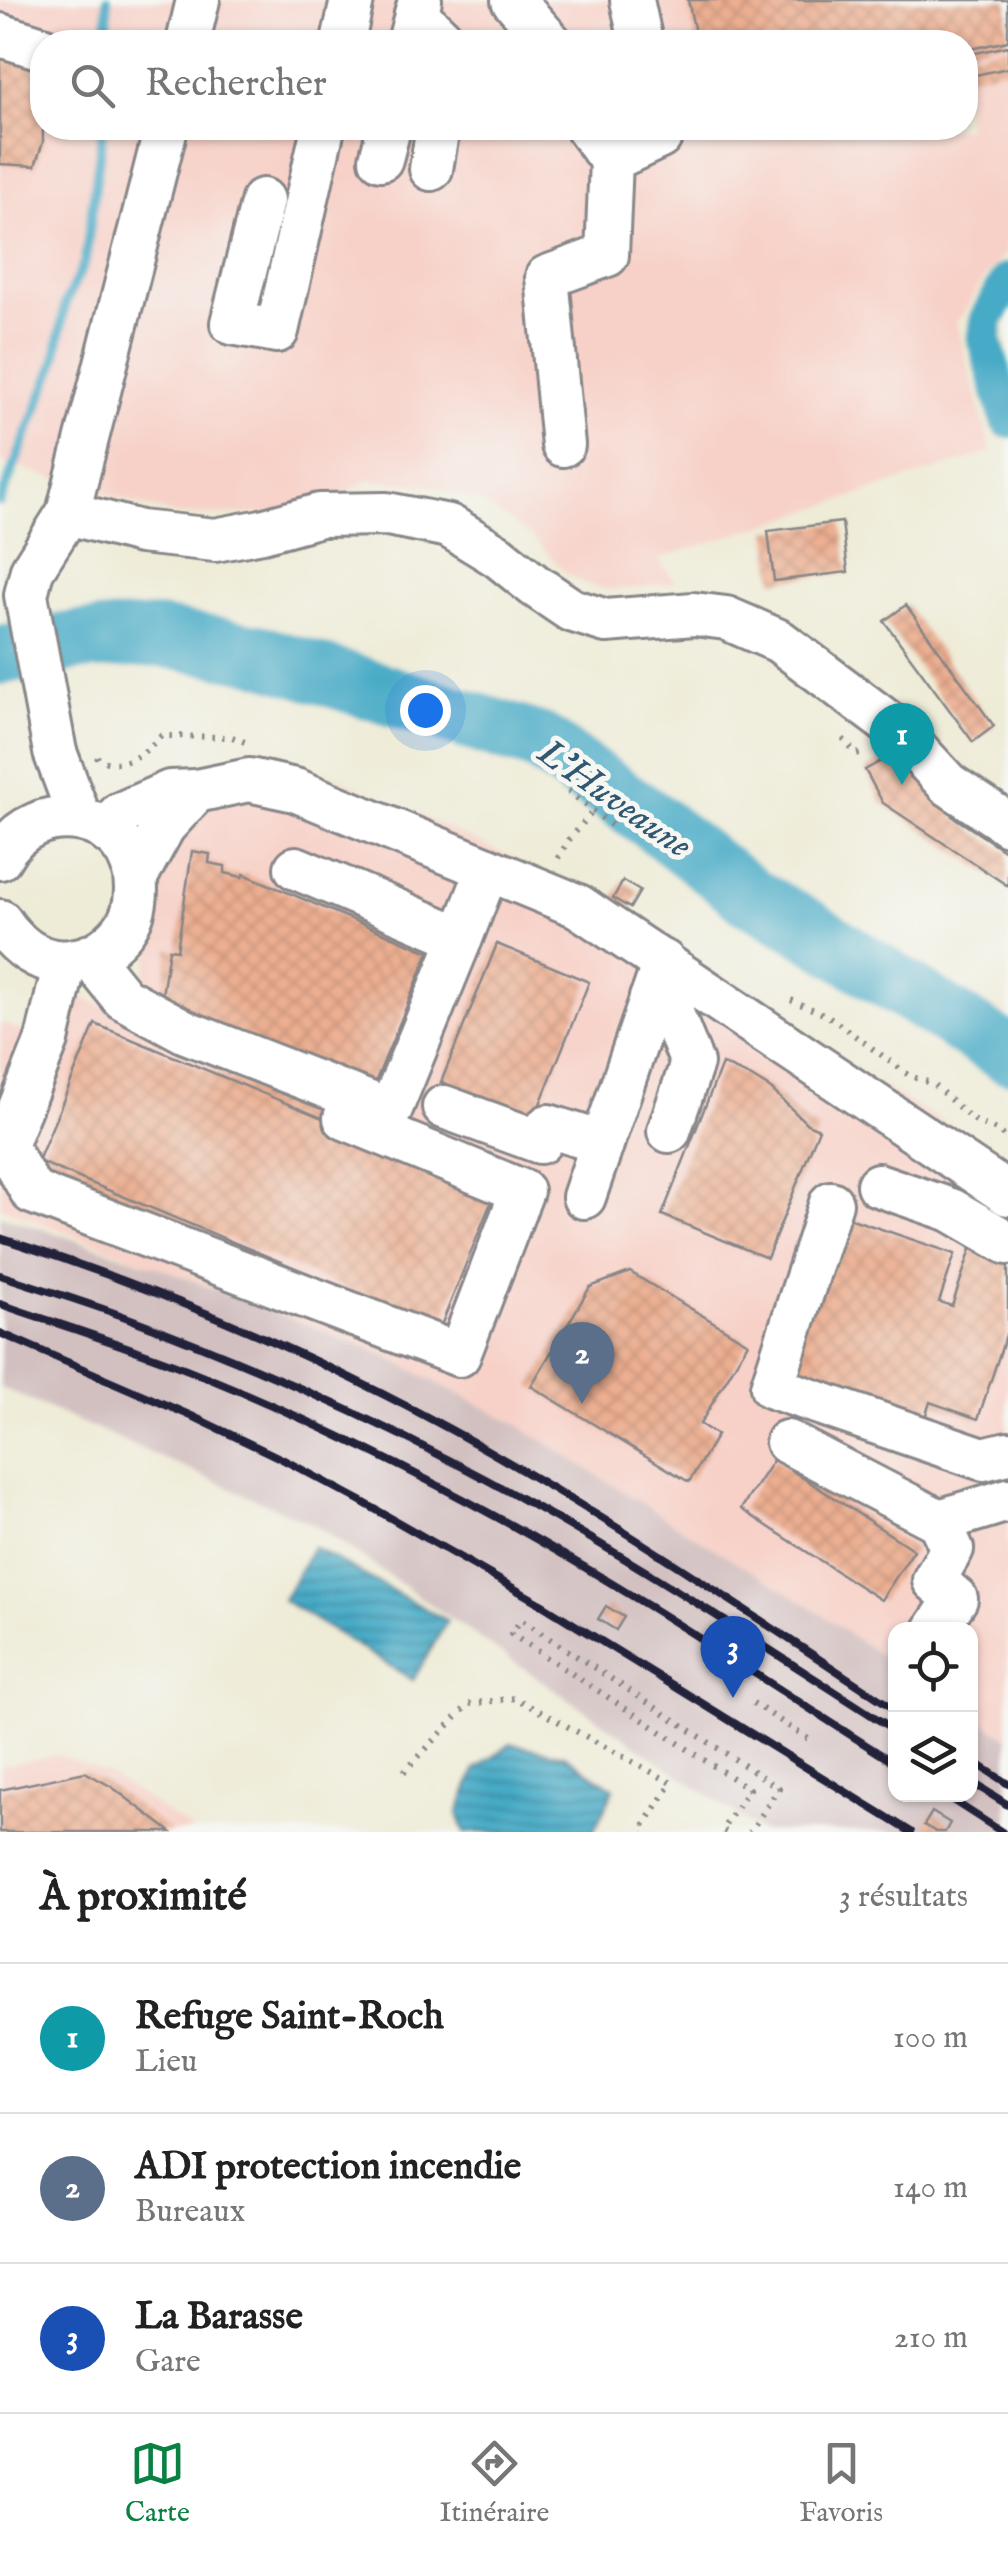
<!DOCTYPE html>
<html lang="fr">
<meta charset="utf-8">
<style>
body{margin:0;font-family:"IM FELL English",serif;background:#f6f6f6;color:#222}
.controls{position:absolute;right:30px;bottom:30px;display:grid;overflow:hidden;border-radius:20px;box-shadow:0 2px 8px #0004}
.controls button{width:90px;height:90px;display:grid;place-items:center;padding:0;border:0;border-bottom:2px solid #e0e0e0;background:#fff;color:#222;font:50px sans-serif}
.you{position:absolute;left:425px;top:710px;width:35px;height:35px;margin:-25px;border:8px solid #fff;border-radius:50%;background:#1a73e8;box-shadow:0 0 0 15px #1a73e833}
.badge{display:grid;place-items:center;width:65px;height:65px;border-radius:50%;background:#0b8043;color:#fff;font-size:32px;font-weight:700}
.pin{position:absolute;translate:-50% -82px;filter:drop-shadow(0 2px 5px #0008)}
.pin::after{content:'';position:absolute;top:52px;width:35px;height:30px;background:inherit;clip-path:polygon(0 0,100% 0,50% 100%)}
.list{margin:0;padding:0;list-style:none}
h2{display:flex;justify-content:space-between;align-items:center;height:130px;margin:0;padding:0 40px;font-size:42px}
h2 small{font-size:32px;font-weight:400;color:#767676}
.list li{display:grid;grid-template-columns:65px 1fr auto;gap:30px;align-items:center;box-sizing:border-box;height:150px;padding:0 40px;border-top:2px solid #e0e0e0}
.list b{display:block;font-size:38px;white-space:nowrap}
.list p{margin:0;font-size:32px;white-space:nowrap;color:#767676}
.list em{font-size:32px;font-style:normal;color:#767676}
.icon{flex:none;width:55px;height:55px;fill:none;stroke:currentColor;stroke-width:2;stroke-linecap:round;stroke-linejoin:round}
.map{position:relative;flex:none;width:1008px;height:1832px;overflow:hidden}
.search{position:absolute;background:#fff;box-shadow:0 2px 8px #0004;left:30px;right:30px;top:30px;height:110px;display:flex;align-items:center;gap:25px;box-sizing:border-box;padding:0 35px;border-radius:40px;color:#767676;font-size:38px}
.sheet{height:580px;background:#fff}
nav{display:flex;justify-content:space-around;align-items:center;box-sizing:border-box;height:140px;border-top:2px solid #e0e0e0;background:#fff;font-size:28px;color:#767676}
nav a{display:grid;justify-items:center;gap:5px}
nav .on{color:#0b8043}
.map>svg:first-child{display:block}
</style>
<div class="map">
<svg width="1008" height="1832" viewBox="0 0 1008 1832">
<defs>
<pattern id="water-rules" width="6" height="5" patternUnits="userSpaceOnUse" patternTransform="scale(2.5)"><rect width="6" height="5" fill="#46aac6"/><path d="M0 2.5h6" fill="none" stroke="#3a8aa2"/></pattern>
<pattern id="building-cross-hatch" width="8" height="8" patternUnits="userSpaceOnUse" patternTransform="scale(2.5)"><rect width="8" height="8" fill="#ecaf91"/><path d="M0 0l8 8M0 8l8-8" fill="none" stroke="#ca967e"/></pattern>
</defs>
<rect width="100%" height="100%" fill="#f6f6f2"/>
<filter id="ink" filterUnits="userSpaceOnUse"><feTurbulence type="fractalNoise" baseFrequency=".01" numOctaves="2"/><feDisplacementMap in="SourceGraphic" scale="20" xChannelSelector="R" yChannelSelector="G"/><feConvolveMatrix kernelMatrix="1 2 1 2 8 2 1 2 1" color-interpolation-filters="sRGB"/></filter>
<filter id="wash" filterUnits="userSpaceOnUse"><feTurbulence type="fractalNoise" baseFrequency=".0048" numOctaves="4" result="noise"/><feDisplacementMap in="SourceGraphic" scale="40" xChannelSelector="R" yChannelSelector="G"/><feGaussianBlur stdDeviation="2.25" result="paint"/><feColorMatrix in="noise" values="0 0 0 0 0 0 0 0 0 0 0 0 0 0 0 0 0 1.4 0 .05"/><feComposite in="paint" operator="in"/></filter>
<g filter="url(#wash)">
<rect width="100%" height="100%" fill="#eeebd6"/>
<g fill="#f7d1c8" fill-rule="evenodd">
<path d="M0,0H1008V250L981,283L962,316L956,322L992,452L658,559L676,582L626,589H603L584,583L567,574L531,536L483,504L429,485L369,480L329,503L262,514L175,515L0,462ZM42,42H966V128H42Z"/>
<path d="M233,757L328,774L602,899L870,1080L1008,1158V1738L971,1714L970,1630H896L895,1666L805,1603L705,1543L238,1297L0,1207V1023L25,1032L45,986L125,1013L146,969L162,880L164,857Z"/>
<path d="M57,1755L107,1773L195,1832H0V1766Z"/>
</g>
<path fill="#d2bfc0" d="M0,1215L161,1268L381,1354L515,1423L705,1543L805,1603L895,1666L896,1794H970L971,1714L1008,1738V1832H762L315,1525L0,1387Z"/>
<g fill="url(#water-rules)" stroke="#346680" stroke-width="2.5">
<path d="M313,1547L447,1621L413,1680L283,1600Z"/>
<path d="M511,1744L564,1755L614,1789L593,1832H465L458,1814L475,1770Z"/>
</g>
<g fill="none" stroke-linecap="round" stroke-linejoin="round">
<g stroke="#46aac6" stroke-width="10">
<path d="M107,0L108,42"/>
<path d="M0,502L55,363L65,304L85,261L103,128"/>
</g>
<path stroke="#46aac6" stroke-width="35" d="M1008,280L987,318L984,338L1008,421"/>
<path stroke="#46aac6" stroke-width="60" d="M0,655L75,641L159,637L257,654L539,742L650,819L751,897L807,928L1008,1054"/>
</g>
<g id="blocks">
<g fill="url(#building-cross-hatch)">
<path d="M688,0H1008V41L966,50V42H697Z"/>
<path d="M1008,46V68L966,77V55Z"/>
<path d="M0,48L42,62L43,142L35,166L0,164Z"/>
<path d="M842,522L848,572L774,581L768,531Z"/>
<path d="M906,605L994,726L973,742L884,621Z"/>
<path d="M901,750L960,804L952,816L1008,853V886L883,803L865,770Z"/>
<path d="M192,851L210,854L209,863L225,866V873L242,877L244,874L429,952L372,1090L160,1009L169,949L177,950Z"/>
<path d="M623,881L640,891L630,908L613,898Z"/>
<path d="M497,944L589,982L534,1119L441,1082Z"/>
<path d="M95,1024L496,1190L440,1328L38,1161Z"/>
<path d="M722,1064L750,1076L771,1089L807,1124L819,1129L767,1258L662,1215Z"/>
<path d="M837,1214L955,1254L939,1302L952,1306L973,1243L1008,1260V1329L978,1419L930,1402L922,1427L782,1379Z"/>
<path d="M630,1272L748,1343L700,1424L717,1435L689,1482L531,1386L590,1287Z"/>
<path d="M774,1459L914,1550L881,1600L741,1509Z"/>
<path d="M606,1606L624,1617L616,1630L598,1619Z"/>
<path d="M85,1772L112,1787L171,1832H0V1790Z"/>
<path d="M932,1812L950,1823L945,1832H936L924,1825Z"/>
</g>
</g>
</g>
<g filter="url(#ink)">
<use href="#blocks" fill-opacity="0" stroke="#888688" stroke-width="2.5"/>
<g fill="none" stroke-linecap="round" stroke-linejoin="round">
<defs>
<g id="minor">
<path d="M513,0L550,42"/>
<path d="M632,0L641,42"/>
<path d="M416,14L445,42"/>
<path d="M0,35L42,48"/>
<path d="M188,42L198,0"/>
<path d="M343,42L352,0"/>
<path d="M409,42L420,0"/>
<path d="M587,128L611,160"/>
<path d="M381,159L389,128"/>
<path d="M431,169L438,128"/>
<path d="M263,200L232,323L277,331L323,128"/>
<path d="M563,445L547,277L607,255L611,160L660,137L658,128"/>
<path d="M68,513L140,532L215,540L262,531L320,515L387,514L449,526L498,556L534,585L571,610L606,621L694,614L726,618L779,641L899,731L948,784L1008,824"/>
<path d="M80,819L55,752L26,595L32,570L68,513L166,128"/>
<path d="M109,833L120,814L170,792L196,791L249,780L295,790L578,906L1008,1194"/>
<path d="M0,858C35,792 136,812 136,889C136,905 132,920 122,932C108,949 92,959 70,961C39,965 16,945 0,921"/>
<path d="M296,868L461,938L488,869"/>
<path d="M136,877L164,826L196,791"/>
<path d="M90,957L123,998L186,1032L390,1111L461,938"/>
<path d="M65,962L47,1040L5,1145L32,1192L459,1355L522,1191L345,1118"/>
<path d="M651,998L673,1016L692,1063L669,1131"/>
<path d="M444,1107L540,1142L548,1126L602,1143"/>
<path d="M878,1185L951,1210L1008,1243"/>
<path d="M584,1197L664,962"/>
<path d="M831,1203L772,1387L983,1459L1008,1453"/>
<path d="M787,1442L939,1521L1008,1500"/>
<path d="M935,1630L956,1599L934,1580L952,1549L939,1521"/>
</g>
</defs>
<use href="#minor" stroke="#888688" stroke-width="48"/>
<g stroke="#888688" stroke-width="6" stroke-dasharray="2.5 8" stroke-linecap="butt">
<path d="M843,739L856,754L864,752"/>
<path d="M97,756L99,760C127,769 142,755 161,736L232,737L245,742"/>
<path d="M568,791L616,829"/>
<path d="M558,858L569,840L593,811"/>
<path d="M791,1000L828,1016L910,1076L933,1084L971,1118L981,1124L999,1131L1008,1142"/>
<path d="M753,1703L810,1740"/>
<path d="M404,1772L469,1704L515,1698L672,1783L641,1830L643,1832"/>
<path d="M726,1832L722,1830L749,1789L511,1634L521,1620L779,1788L750,1832"/>
</g>
<use href="#minor" stroke="#fff" stroke-width="42"/>
<g stroke="#22223b" stroke-width="8">
<path d="M0,1238C182,1296 361,1375 525,1472C652,1546 773,1629 896,1710"/>
<path d="M0,1275C45,1290 92,1304 136,1321C245,1362 352,1409 455,1463C608,1542 751,1638 896,1731"/>
<path d="M0,1304C67,1327 135,1348 201,1375C304,1417 404,1466 502,1520C637,1594 765,1681 896,1764"/>
<path d="M0,1333L196,1418L282,1459L359,1500L536,1601L911,1832"/>
<path d="M970,1759L1008,1784"/>
<path d="M970,1781L1008,1805"/>
<path d="M943,1794L1002,1832"/>
</g>
</g>
</g>
<g text-anchor="middle" dominant-baseline="central" stroke-width="10" stroke-linejoin="round" paint-order="stroke">
<g font-size="38" font-style="italic" fill="#305873" stroke="#f6f6f2">
<text transform="translate(614 800) rotate(35)">L'Huveaune</text>
</g>
</g>
</svg>
<div class="controls">
<button><svg class="icon" aria-label="locate" viewBox="0 0 24 24"><circle cx="12" cy="12" r="6"/><path d="M12 2v4M12 18v4M2 12h4M18 12h4"/></svg></button>
<button><svg class="icon" aria-label="layers" viewBox="0 0 24 24"><path d="M12 4l9 5-9 5-9-5zM3 14l9 5 9-5"/></svg></button>
</div>
<div class="you"></div>
<div class="pin badge" style="left:902px;top:785px;background:#0f9aa8">1</div>
<div class="pin badge" style="left:582px;top:1404px;background:#5c6f8a">2</div>
<div class="pin badge" style="left:733px;top:1698px;background:#1a4fb4">3</div>
<div class="search"><svg class="icon" aria-label="search" viewBox="0 0 24 24"><circle cx="10" cy="10" r="6"/><path d="M15 15l6 6"/></svg>Rechercher</div>
</div>
<section class="sheet">
<h2>À proximité<small>3 résultats</small></h2>
<ul class="list">
<li><span class="badge" style="background:#0f9aa8">1</span><div><b>Refuge Saint-Roch</b><p>Lieu</p></div><em>100 m</em></li>
<li><span class="badge" style="background:#5c6f8a">2</span><div><b>ADI protection incendie</b><p>Bureaux</p></div><em>140 m</em></li>
<li><span class="badge" style="background:#1a4fb4">3</span><div><b>La Barasse</b><p>Gare</p></div><em>210 m</em></li>
</ul>
</section>
<nav>
<a class="on"><svg class="icon" aria-label="map" viewBox="0 0 24 24"><path d="M3 6l6-2 6 2 6-2v14l-6 2-6-2-6 2zM9 4v14M15 6v14"/></svg>Carte</a>
<a><svg class="icon" aria-label="directions" viewBox="0 0 24 24"><path d="M12 3l9 9-9 9-9-9zM9 14v-3h6M13 9l2 2-2 2"/></svg>Itinéraire</a>
<a><svg class="icon" aria-label="saved" viewBox="0 0 24 24"><path d="M7 4h10v16l-5-4-5 4z"/></svg>Favoris</a>
</nav>
